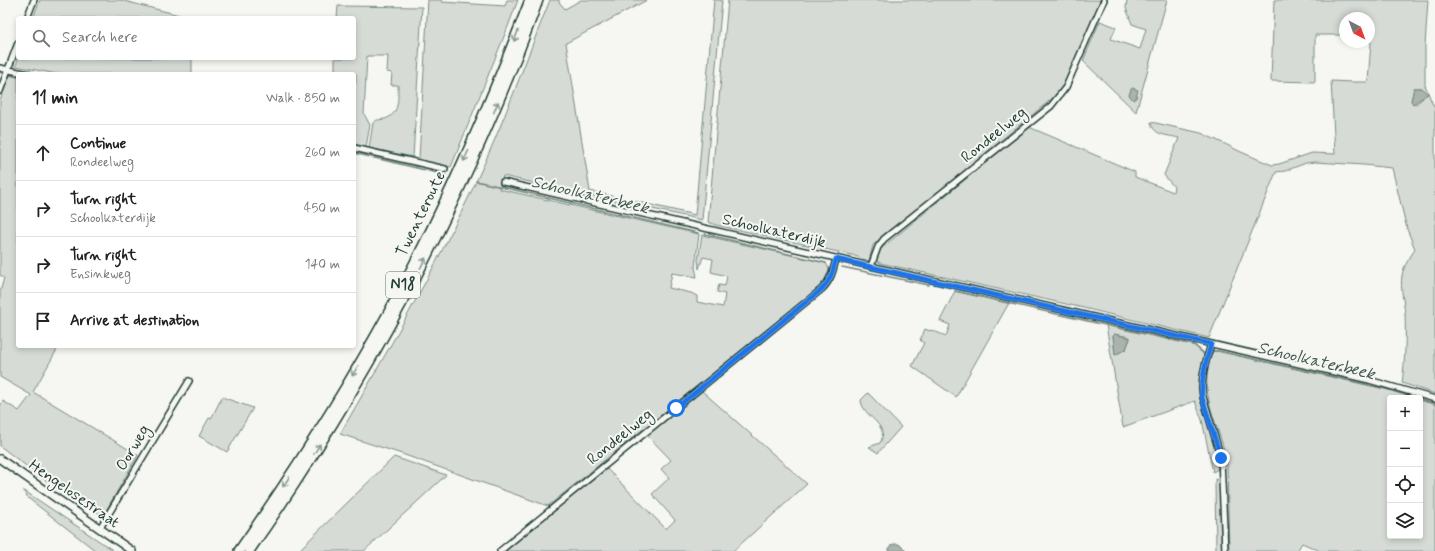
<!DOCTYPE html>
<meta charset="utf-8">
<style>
body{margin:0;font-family:Mynerve,sans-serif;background:#f2f2f2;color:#222}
.controls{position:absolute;right:12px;bottom:12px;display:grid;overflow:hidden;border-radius:4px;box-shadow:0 2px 6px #0003}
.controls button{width:36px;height:36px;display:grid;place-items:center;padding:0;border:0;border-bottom:1px solid #e0e0e0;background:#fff;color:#222;font:20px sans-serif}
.compass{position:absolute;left:1339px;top:12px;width:36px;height:36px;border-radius:50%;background:#fff;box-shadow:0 2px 6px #0003;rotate:139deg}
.stop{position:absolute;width:12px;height:12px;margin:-9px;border:3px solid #1a73e8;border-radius:50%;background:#fff}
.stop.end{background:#1a73e8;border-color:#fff;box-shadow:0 1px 4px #0008}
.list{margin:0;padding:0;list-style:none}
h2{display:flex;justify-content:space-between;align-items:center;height:52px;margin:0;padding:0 16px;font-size:17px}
h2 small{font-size:13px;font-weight:400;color:#767676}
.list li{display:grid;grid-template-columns:26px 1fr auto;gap:12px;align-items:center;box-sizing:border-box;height:56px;padding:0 16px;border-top:1px solid #e0e0e0}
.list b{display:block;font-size:15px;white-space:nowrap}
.list p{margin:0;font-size:13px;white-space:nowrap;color:#767676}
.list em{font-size:13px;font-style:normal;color:#767676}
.icon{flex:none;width:22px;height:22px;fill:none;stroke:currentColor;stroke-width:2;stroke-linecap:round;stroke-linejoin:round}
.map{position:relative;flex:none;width:1435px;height:551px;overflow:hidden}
.search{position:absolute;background:#fff;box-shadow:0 2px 6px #0003;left:16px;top:16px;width:340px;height:44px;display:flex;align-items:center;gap:10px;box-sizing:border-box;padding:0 14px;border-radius:4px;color:#767676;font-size:15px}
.panel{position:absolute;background:#fff;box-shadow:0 2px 6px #0003;left:16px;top:72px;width:340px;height:276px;border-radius:4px}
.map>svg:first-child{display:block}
</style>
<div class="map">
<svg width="1435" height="551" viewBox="0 0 1435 551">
<rect width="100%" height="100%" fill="#f6f6f2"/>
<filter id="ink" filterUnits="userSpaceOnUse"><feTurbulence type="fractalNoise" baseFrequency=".025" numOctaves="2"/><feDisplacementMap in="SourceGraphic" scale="8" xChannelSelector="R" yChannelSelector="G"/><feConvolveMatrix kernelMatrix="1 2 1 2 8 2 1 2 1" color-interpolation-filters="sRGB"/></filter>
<g filter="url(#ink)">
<g fill="#d6dbd6" stroke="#7a8c85" fill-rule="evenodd">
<path d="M40,0H120L191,18H33Z"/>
<path d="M428,0H442V2L505,6L507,0H518L507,29L451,167L425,162L419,159Z"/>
<path d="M550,0H559V2L565,9L581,0H647L566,43L590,191L695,215L714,0H722L702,220L503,176L499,189L699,234L695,267L697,277L672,273L669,288L691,293L697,296V302L723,307L725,294L717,292L719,285L725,286L727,276L711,272L713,259L703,257L699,269L698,260L702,235L826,263L829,269L825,281L811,294L548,506L402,454L340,434C387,352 434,271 474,186C503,125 525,62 550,0Z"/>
<path d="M728,0H1102L1064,87L1059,93L873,245L869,261L852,255L716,225L708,222Z"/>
<path d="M1127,0H1167L1136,112L1083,61L1100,21L1116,27L1111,39L1140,49L1146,29L1132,24L1126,8Z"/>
<path d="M1274,0H1428L1425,46V85L1433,105H1435V394L1402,383C1405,360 1406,337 1405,314C1404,301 1400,289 1402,276C1403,266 1410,258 1415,249L1407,229L1392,168L1364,165L1315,162L1306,163L1285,171L1276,172L1209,338L1075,306L880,263L875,260L877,252L1029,127L1135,172V177L1173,192L1174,187L1164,175L1179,138C1168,135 1153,136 1151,122L1201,133L1225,144L1241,152L1272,165L1279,164L1312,153L1335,154L1331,81L1353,82H1368L1371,42L1369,41V18H1345V35H1315V82L1271,81ZM1414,88H1421L1423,98L1416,104L1411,101Z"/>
<path d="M338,6L422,7L413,157L369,148L373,123C376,119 380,120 385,119C400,114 398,98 398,85H391L392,73L387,72L388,56H367L364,114L370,125L366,147L354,144V85L356,83V74H335V58H354V18H337Z"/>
<path d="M18,58H192V74H57L16,66Z"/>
<path d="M10,75L18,77V346H59L33,392L138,455L103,516L42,478L0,446V406L3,401L19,411L31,395L0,377V292L4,278L0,275V100Z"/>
<path d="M955,291L1009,303L956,397L912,366L924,343L920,340L925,329L930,331L931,330L946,336L950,325L940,321Z"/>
<path d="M1106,325L1194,345L1203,352L1204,357L1198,388L1202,404L1212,434L1219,462L1218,469L1213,472L1202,420L1195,401L1123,427ZM1114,334L1130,337V339L1126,349L1115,355L1113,336Z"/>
<path d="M1213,351H1218L1386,389L1415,398H1390V536H1420V400L1435,404V551H1318V550L1302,543L1297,551H1229L1227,464C1222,430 1202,404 1208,369C1209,363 1209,356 1213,351Z"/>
<path d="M702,391L807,484L733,551H503L607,469L666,529L675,520L652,494L669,478L661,469L671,460L647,435Z"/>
<path d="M868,393L901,427L878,453L869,447L880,443C891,424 862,417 861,400Z"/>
<path d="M222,397L253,408L227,452L199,436L209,418L211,419Z"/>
<path d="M394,457L446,475L364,551H298Z"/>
<path d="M1215,479L1220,481L1223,551H1216Z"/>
<path d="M23,490L114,551H96L28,498Z"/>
</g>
<g fill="#aab3ae" stroke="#72847d">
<path d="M1133,88L1138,90L1136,98L1133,100L1129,95L1131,89Z"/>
<path d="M1414,88H1421L1428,94L1413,104L1411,101Z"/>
<path d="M1114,334L1130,338L1126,349L1115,355L1113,336Z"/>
<path d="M894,544H899L906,551H888L891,545Z"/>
</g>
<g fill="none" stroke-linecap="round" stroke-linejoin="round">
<g stroke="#72847d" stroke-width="1.5">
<path d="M0,72L1,73"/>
<path d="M10,75L18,77"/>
<path d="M354,153L446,175"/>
<path d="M476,181L698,233"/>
<path d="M705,234L826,263"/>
<path d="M842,267L929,285"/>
<path d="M955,291L1194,345L1204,354"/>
<path d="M1211,353L1213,351H1218L1386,389L1415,398"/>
<path d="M1420,400L1435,404"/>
</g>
<defs>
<g id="minor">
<path d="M27,18L34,0"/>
<path d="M0,68L28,74"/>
<path d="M0,91L18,43"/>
<path d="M354,148L445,169"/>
<path d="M503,182L1369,380L1435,399"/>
<path d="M871,266L878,247L884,239L1051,106L1066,87L1104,0"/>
<path d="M1211,344C1206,361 1200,378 1203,397L1221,458L1225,551"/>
<path d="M100,528L189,381"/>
<path d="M500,551L822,289C831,280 833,271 836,259"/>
</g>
<path id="secondary" d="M0,459L132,551"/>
<g id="trunk">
<path d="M239,551C293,474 344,394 389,312C444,211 489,107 530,0"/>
<path d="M249,551C313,460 370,365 421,267C465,180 505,92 538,0"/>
</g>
</defs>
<use href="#minor" stroke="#1f3d34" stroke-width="8"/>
<use href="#secondary" stroke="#1f3d34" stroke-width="10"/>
<use href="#trunk" stroke="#1f3d34" stroke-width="12"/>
<use href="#minor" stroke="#f6f6f2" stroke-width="5"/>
<use href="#secondary" stroke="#f6f6f2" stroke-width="7"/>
<use href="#trunk" stroke="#f6f6f2" stroke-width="9"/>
</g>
<defs><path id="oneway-shaft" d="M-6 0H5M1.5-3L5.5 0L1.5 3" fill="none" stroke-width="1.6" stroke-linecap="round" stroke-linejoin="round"/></defs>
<g stroke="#8a9a93">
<use href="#oneway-shaft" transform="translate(516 36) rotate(111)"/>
<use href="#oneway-shaft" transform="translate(496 107) rotate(-68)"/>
<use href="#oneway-shaft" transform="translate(466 156) rotate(115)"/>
<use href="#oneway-shaft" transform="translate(423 263) rotate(-63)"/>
<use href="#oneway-shaft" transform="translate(355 371) rotate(120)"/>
<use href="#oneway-shaft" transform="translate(317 449) rotate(-58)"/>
<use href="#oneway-shaft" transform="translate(286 482) rotate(123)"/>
</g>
</g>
<g fill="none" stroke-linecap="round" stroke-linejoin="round" filter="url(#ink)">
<path stroke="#1a73e8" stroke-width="5" d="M676,408L822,289C831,280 833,271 836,259L1211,344C1206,361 1201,378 1202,397L1221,458"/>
</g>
<g text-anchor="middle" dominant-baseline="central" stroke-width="4" stroke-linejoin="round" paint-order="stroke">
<rect fill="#f6f6f2" stroke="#60746d" stroke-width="1" x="386" y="272" width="34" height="26" rx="3"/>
<g font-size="15" font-weight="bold" fill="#1f3d34">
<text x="403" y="285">N18</text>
</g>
<g font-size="16" fill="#1f3d34" stroke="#f6f6f2">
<text transform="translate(994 135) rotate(-39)">Rondeelweg</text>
<text transform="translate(421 214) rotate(-64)">Twenteroute</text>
<text transform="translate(774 231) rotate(13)">Schoolkaterdijk</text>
<text transform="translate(620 437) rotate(-39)">Rondeelweg</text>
<text transform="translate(133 448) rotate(-59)">Oorweg</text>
<text transform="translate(74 494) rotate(35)">Hengelosestraat</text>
</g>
<g font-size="17" font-style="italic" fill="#425a52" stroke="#f6f6f2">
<text transform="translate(590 195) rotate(13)">Schoolkaterbeek</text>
<text transform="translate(1316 361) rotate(13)">Schoolkaterbeek</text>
</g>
</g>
</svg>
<div class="controls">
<button>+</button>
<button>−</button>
<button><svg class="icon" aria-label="locate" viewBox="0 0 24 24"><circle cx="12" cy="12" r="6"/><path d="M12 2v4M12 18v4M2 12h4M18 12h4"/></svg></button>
<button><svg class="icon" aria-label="layers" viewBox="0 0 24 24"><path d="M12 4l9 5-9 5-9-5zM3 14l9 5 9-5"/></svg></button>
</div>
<svg class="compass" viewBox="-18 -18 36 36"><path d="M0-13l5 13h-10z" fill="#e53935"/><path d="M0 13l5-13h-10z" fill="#767676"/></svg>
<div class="stop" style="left:676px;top:408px"></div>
<div class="stop end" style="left:1221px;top:458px"></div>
<div class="search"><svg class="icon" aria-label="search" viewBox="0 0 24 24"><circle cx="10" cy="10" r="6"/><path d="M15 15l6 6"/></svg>Search here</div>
<section class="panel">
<h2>11 min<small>Walk · 850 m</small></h2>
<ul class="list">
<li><svg class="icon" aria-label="ahead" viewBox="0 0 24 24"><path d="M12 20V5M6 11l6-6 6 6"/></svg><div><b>Continue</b><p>Rondeelweg</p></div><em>260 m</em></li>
<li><svg class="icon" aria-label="right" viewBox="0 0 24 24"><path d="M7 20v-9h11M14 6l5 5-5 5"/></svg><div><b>Turn right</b><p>Schoolkaterdijk</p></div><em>450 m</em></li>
<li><svg class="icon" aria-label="right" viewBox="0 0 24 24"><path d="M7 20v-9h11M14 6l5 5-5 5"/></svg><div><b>Turn right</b><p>Ensinkweg</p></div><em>140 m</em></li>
<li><svg class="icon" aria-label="arrive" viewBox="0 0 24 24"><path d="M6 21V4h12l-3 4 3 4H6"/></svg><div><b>Arrive at destination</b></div></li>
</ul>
</section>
</div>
